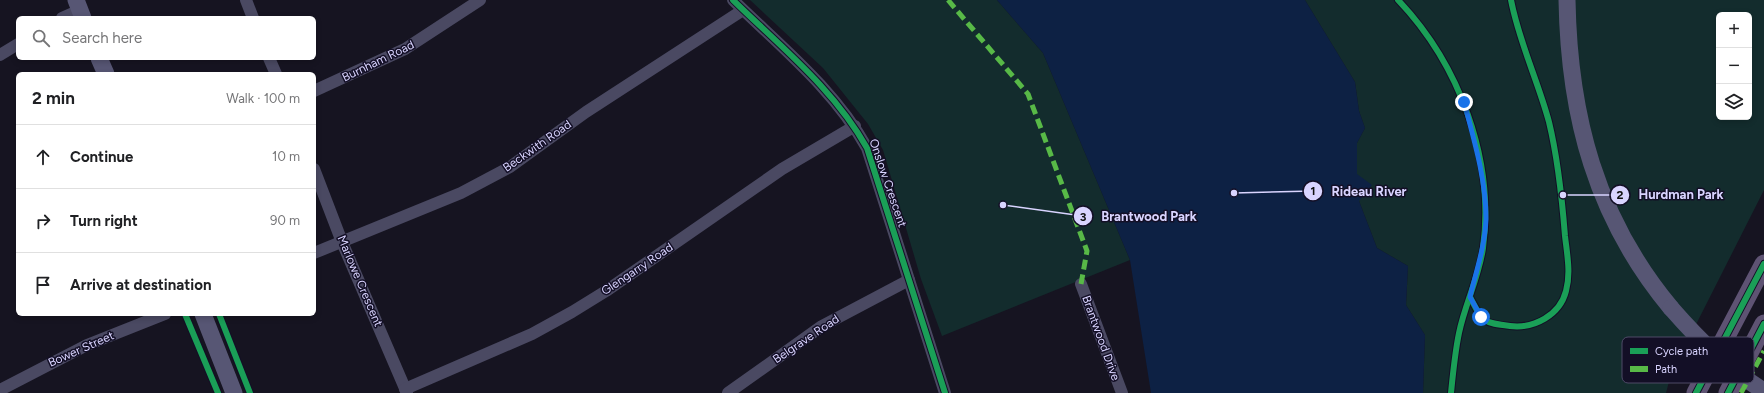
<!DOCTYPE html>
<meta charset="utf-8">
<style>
body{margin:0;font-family:Figtree,sans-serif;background:#f6f6f6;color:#202124}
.controls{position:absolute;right:12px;top:12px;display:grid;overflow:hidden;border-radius:6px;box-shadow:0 2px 6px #0003}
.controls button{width:36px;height:36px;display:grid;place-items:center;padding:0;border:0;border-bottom:1px solid #e0e0e0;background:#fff;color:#202124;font:20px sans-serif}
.stop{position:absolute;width:12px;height:12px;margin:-9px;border:3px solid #1a73e8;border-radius:50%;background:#fff}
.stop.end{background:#1a73e8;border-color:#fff;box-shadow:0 1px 4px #0008}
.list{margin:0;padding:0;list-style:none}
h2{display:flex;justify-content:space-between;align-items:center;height:52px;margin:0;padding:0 16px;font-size:17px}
h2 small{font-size:13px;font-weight:400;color:#757577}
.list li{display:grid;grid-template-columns:26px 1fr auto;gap:12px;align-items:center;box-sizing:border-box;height:64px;padding:0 16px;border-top:1px solid #e0e0e0}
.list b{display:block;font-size:15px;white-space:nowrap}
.list em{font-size:13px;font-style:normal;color:#757577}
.icon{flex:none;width:22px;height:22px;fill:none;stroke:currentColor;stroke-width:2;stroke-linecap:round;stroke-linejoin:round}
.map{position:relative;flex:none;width:1764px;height:393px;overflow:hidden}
.search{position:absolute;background:#fff;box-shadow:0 2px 6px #0003;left:16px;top:16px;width:300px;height:44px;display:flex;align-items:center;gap:10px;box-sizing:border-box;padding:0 14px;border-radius:6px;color:#757577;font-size:15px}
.panel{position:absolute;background:#fff;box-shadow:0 2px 6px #0003;left:16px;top:72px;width:300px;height:244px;border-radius:6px}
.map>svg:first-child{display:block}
</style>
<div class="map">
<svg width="1764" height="393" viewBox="0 0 1764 393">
<rect width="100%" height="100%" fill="#161421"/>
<g fill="#132c2d" fill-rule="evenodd">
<path d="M750,0H997L1043,53L1130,260L942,336L921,279L883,150L868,124L823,68Z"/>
<path d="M1305,0H1764V190L1671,374L1666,393H1423L1425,335L1406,305L1408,266L1377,248L1359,201L1357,174V143L1365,128L1359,111L1355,82ZM1719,15H1749V117H1719Z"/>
</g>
<path fill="#0d2144" d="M997,0H1305L1355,82L1359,111L1365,128L1357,143V174L1372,185L1359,201L1377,248L1408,266L1406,305L1425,335L1423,393H1151L1130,260L1043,53Z"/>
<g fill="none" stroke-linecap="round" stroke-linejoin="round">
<g stroke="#4a4962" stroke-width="12">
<path d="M246,0L253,18"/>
<path d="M733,0C781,47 834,89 867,148L945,393"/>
<path d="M62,18L80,10"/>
<path d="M0,55L18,44"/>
<path d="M269,58L276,74"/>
<path d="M314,91L405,49L480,0"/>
<path d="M314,169L342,242L407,393"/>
<path d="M314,253L461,193L510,167L586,112L743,10"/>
<path d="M1081,284L1122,393"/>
<path d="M405,389L532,334L572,312L606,291L782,169L855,126"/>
<path d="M0,390L87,345L165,314"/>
<path d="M728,393L822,326L909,280"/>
</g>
<g stroke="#575674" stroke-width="17">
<path d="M76,0L83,18"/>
<path d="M1567,0C1569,116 1596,218 1671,308"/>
<path d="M99,58L106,74"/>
<path d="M203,314L234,393"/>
</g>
<g stroke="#5e5373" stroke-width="19">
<path d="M1696,393L1764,264"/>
<path d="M1728,393L1764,324"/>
</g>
<path stroke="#575674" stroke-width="17" d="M1671,308C1699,340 1728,369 1764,391"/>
<g stroke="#58b947" stroke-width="5" stroke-dasharray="10 5" stroke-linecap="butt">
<path d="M948,0L1028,94L1087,251L1081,284"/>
<path d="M1741,393L1764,351"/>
</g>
<defs>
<g id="cycleway">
<path d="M733,0C781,47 834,89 867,148L945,393"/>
<path d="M1398,0C1459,64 1495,159 1483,248C1479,277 1465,304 1459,333C1455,352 1453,373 1451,393"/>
<path d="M1470,297C1483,322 1482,323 1510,326C1534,329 1560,315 1566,291C1571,273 1567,254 1565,236C1562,198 1558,159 1549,122C1538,81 1519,42 1511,0"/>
<path d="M185,314L218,393"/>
<path d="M219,314L250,393"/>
<path d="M1696,393L1764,264"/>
<path d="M1728,393L1764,324"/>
</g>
</defs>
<use href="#cycleway" stroke="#130f26" stroke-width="8"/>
<use href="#cycleway" stroke="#1a9f57" stroke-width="6"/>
</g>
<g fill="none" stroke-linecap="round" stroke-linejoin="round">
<path stroke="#1a73e8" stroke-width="5" d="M1464,102C1474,140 1486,179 1486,219C1485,246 1476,272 1470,297L1481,317"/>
</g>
<g text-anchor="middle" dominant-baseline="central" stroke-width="3" stroke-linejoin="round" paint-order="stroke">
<g font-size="12" fill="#d9d4ff" stroke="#130f26">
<text transform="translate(378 61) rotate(-26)">Burnham Road</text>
<text transform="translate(537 146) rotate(-35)">Beckwith Road</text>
<text transform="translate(888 183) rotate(71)">Onslow Crescent</text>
<text transform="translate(637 269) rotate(-34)">Glengarry Road</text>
<text transform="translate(360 281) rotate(67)">Marlowe Crescent</text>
<text transform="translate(1101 338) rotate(70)">Brantwood Drive</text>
<text transform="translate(806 339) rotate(-34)">Belgrave Road</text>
<text transform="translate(81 349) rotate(-24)">Bower Street</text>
</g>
</g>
<rect x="1622" y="337" width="132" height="46" rx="6" fill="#130f26" stroke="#4e4a67" stroke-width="1"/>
<rect x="1630" y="348" width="18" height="6" fill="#1a9f57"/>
<rect x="1630" y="366" width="18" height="6" fill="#58b947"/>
<g font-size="11" fill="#d9d4ff">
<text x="1655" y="355">Cycle path</text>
<text x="1655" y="373">Path</text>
</g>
<path fill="none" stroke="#d9d4ff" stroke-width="1.5" d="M1234 193L1313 191M1563 195L1620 195M1003 205L1083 216"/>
<g fill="#d9d4ff" stroke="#130f26" stroke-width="1.5">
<circle cx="1234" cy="193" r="4"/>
<circle cx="1563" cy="195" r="4"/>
<circle cx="1003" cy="205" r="4"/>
<circle cx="1313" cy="191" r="10"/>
<circle cx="1620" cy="195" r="10"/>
<circle cx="1083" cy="216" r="10"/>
</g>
<g font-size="12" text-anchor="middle" font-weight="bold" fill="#111">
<text x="1313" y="195">1</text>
<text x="1620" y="199">2</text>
<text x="1083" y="221">3</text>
</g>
<g font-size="13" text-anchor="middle" font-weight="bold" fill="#d9d4ff" stroke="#130f26" stroke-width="3" stroke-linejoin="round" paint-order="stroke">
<text x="1369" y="196">Rideau River</text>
<text x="1681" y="199">Hurdman Park</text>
<text x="1149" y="221">Brantwood Park</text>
</g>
</svg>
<div class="controls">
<button>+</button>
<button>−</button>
<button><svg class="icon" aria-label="layers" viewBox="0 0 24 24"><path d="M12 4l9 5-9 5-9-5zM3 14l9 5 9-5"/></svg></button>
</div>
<div class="stop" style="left:1481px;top:317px"></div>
<div class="stop end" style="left:1464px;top:102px"></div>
<div class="search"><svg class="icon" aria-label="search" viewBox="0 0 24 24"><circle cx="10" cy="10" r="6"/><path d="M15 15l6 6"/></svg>Search here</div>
<section class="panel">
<h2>2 min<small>Walk · 100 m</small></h2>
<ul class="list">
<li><svg class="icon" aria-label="ahead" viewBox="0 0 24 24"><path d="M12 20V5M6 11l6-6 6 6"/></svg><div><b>Continue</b></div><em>10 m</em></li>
<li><svg class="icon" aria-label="right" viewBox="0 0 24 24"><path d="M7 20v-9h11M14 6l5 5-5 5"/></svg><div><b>Turn right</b></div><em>90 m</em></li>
<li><svg class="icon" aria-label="arrive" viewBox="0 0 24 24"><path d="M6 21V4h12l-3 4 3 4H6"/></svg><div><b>Arrive at destination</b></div></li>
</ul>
</section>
</div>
